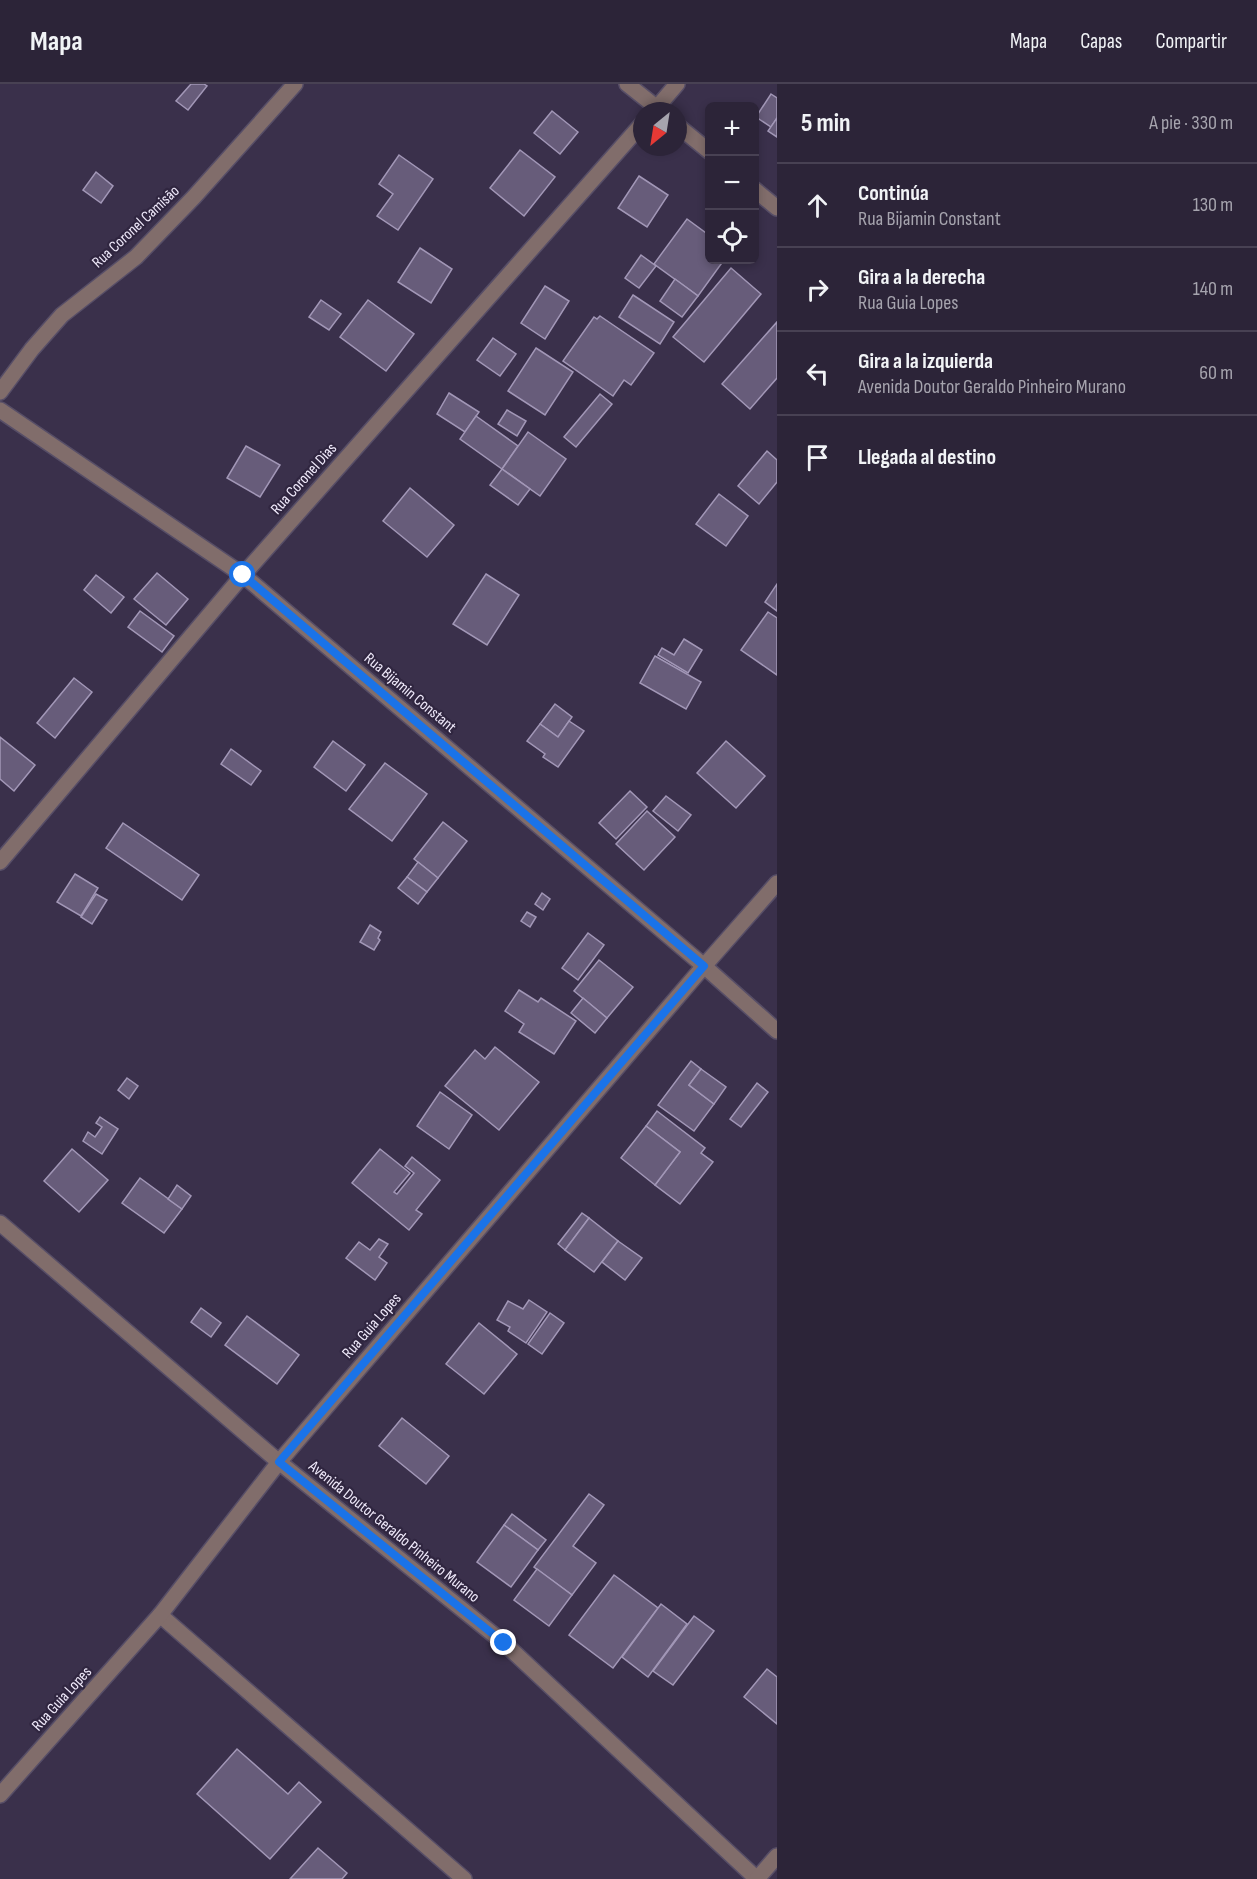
<!DOCTYPE html>
<html lang="es">
<meta charset="utf-8">
<style>
body{margin:0;font-family:"Sofia Sans Condensed",sans-serif;background:#342c40;color:#f1f3f6}
.controls{position:absolute;right:18px;top:18px;display:grid;overflow:hidden;border-radius:9px;box-shadow:0 3px 9px #0003}
.controls button{width:54px;height:54px;display:grid;place-items:center;padding:0;border:0;border-bottom:2px solid #484153;background:#2c2438;color:#f1f3f6;font:30px sans-serif}
.compass{position:absolute;left:633px;top:18px;width:54px;height:54px;border-radius:50%;background:#2c2438;box-shadow:0 3px 9px #0003;rotate:210deg}
.stop{position:absolute;width:18px;height:18px;margin:-14px;border:4px solid #1a73e8;border-radius:50%;background:#fff}
.stop.end{background:#1a73e8;border-color:#fff;box-shadow:0 2px 6px #0008}
.list{margin:0;padding:0;list-style:none}
h2{display:flex;justify-content:space-between;align-items:center;height:78px;margin:0;padding:0 24px;font-size:26px}
h2 small{font-size:20px;font-weight:400;color:#a6a4ae}
.list li{display:grid;grid-template-columns:39px 1fr auto;gap:18px;align-items:center;box-sizing:border-box;height:84px;padding:0 24px;border-top:2px solid #484153}
.list b{display:block;font-size:22px;white-space:nowrap}
.list p{margin:0;font-size:20px;white-space:nowrap;color:#a6a4ae}
.list em{font-size:20px;font-style:normal;color:#a6a4ae}
.icon{flex:none;width:33px;height:33px;fill:none;stroke:currentColor;stroke-width:2;stroke-linecap:round;stroke-linejoin:round}
.map{position:relative;flex:none;width:777px;height:1795px;overflow:hidden}
header{display:flex;align-items:center;gap:36px;box-sizing:border-box;height:84px;padding:0 30px;background:#2c2438;border-bottom:2px solid #484153}
header strong{font-size:28px}
nav{display:flex;gap:33px;margin-inline-start:auto;font-size:21px}
main{display:flex}
aside{flex:1;background:#2c2438}
.map>svg:first-child{display:block}
</style>
<header>
<strong>Mapa</strong>
<nav><a>Mapa</a><a>Capas</a><a>Compartir</a></nav>
</header>
<main>
<div class="map">
<svg width="777" height="1795" viewBox="0 0 777 1795">
<rect width="100%" height="100%" fill="#3a304b"/>
<g fill="#675c7a" stroke="#a297b7" stroke-width="1.5">
<path d="M191,0H204L207,2L188,26L176,17Z"/>
<path d="M771,10L777,14V34L771,43L756,33Z"/>
<path d="M552,27L578,48L560,70L534,49Z"/>
<path d="M777,34V53L768,47Z"/>
<path d="M520,66L555,93L524,132L490,104Z"/>
<path d="M399,71L433,95L398,146L377,132L393,110L379,100Z"/>
<path d="M96,88L113,102L101,119L83,106Z"/>
<path d="M639,92L668,111L647,143L618,124Z"/>
<path d="M687,135L710,152V176H724L698,212L654,180Z"/>
<path d="M420,164L452,185L431,219L398,198Z"/>
<path d="M641,171L656,182L639,204L625,194Z"/>
<path d="M731,184L761,210L704,278L673,253Z"/>
<path d="M675,195L698,212L682,233L660,217Z"/>
<path d="M545,202L569,217L545,255L521,239Z"/>
<path d="M633,211L674,238L660,260L619,233Z"/>
<path d="M321,216L341,230L329,246L309,233Z"/>
<path d="M368,216L414,250L386,287L340,253Z"/>
<path d="M600,232L654,269L631,301L624,296L613,312L563,277L594,233L597,235Z"/>
<path d="M777,238V294L750,325L722,300Z"/>
<path d="M493,254L516,270L500,292L477,276Z"/>
<path d="M536,264L573,288L545,331L508,307Z"/>
<path d="M449,309L479,328L465,348L437,330Z"/>
<path d="M600,310L612,320L576,363L564,353Z"/>
<path d="M507,326L526,337L517,352L498,340Z"/>
<path d="M476,332L518,362L502,385L460,355Z"/>
<path d="M528,348L566,375L540,412L502,385Z"/>
<path d="M246,362L280,381L260,413L227,394Z"/>
<path d="M767,367L777,376V398L759,420L738,402Z"/>
<path d="M502,385L530,405L518,421L490,401Z"/>
<path d="M410,404L454,441L427,473L383,437Z"/>
<path d="M719,410L748,432L726,462L696,440Z"/>
<path d="M157,489L188,515L166,541L134,515Z"/>
<path d="M486,490L519,511L487,561L453,540Z"/>
<path d="M96,491L124,513L111,529L84,506Z"/>
<path d="M777,500V527L765,518Z"/>
<path d="M140,527L174,552L162,568L128,543Z"/>
<path d="M768,528L777,534V591L741,566Z"/>
<path d="M684,555L702,566L688,589L658,571L662,564L674,571Z"/>
<path d="M655,572L701,598L686,625L640,599Z"/>
<path d="M74,594L92,608L55,654L37,639Z"/>
<path d="M555,620L572,633L558,653L540,640Z"/>
<path d="M569,637L584,647L558,683L543,673L545,670L527,657L540,640L558,653Z"/>
<path d="M0,653L35,681L14,707L0,695Z"/>
<path d="M333,657L365,681L346,707L314,683Z"/>
<path d="M726,657L765,692L736,724L697,689Z"/>
<path d="M231,665L261,687L251,701L221,680Z"/>
<path d="M385,679L427,710L392,757L349,725Z"/>
<path d="M630,707L647,723L616,755L599,739Z"/>
<path d="M666,712L691,731L678,747L653,727Z"/>
<path d="M647,727L675,753L644,786L616,760Z"/>
<path d="M443,738L467,757L438,794L414,775Z"/>
<path d="M123,739L199,791L182,816L106,764Z"/>
<path d="M418,778L438,794L427,808L407,793Z"/>
<path d="M75,790L98,804L81,832L57,818Z"/>
<path d="M407,793L427,808L418,820L398,804Z"/>
<path d="M542,809L550,815L543,826L535,820Z"/>
<path d="M96,810L107,816L92,840L81,833Z"/>
<path d="M527,828L536,833L530,843L521,837Z"/>
<path d="M370,841L381,848L378,854L380,856L374,866L360,858Z"/>
<path d="M588,849L604,861L578,896L562,884Z"/>
<path d="M599,876L633,903L607,934L574,907Z"/>
<path d="M519,906L538,918L541,914L576,937L554,970L519,948L524,940L505,927Z"/>
<path d="M583,914L607,934L595,949L571,929Z"/>
<path d="M495,963L539,998L499,1046L445,1002L475,966L485,975Z"/>
<path d="M691,977L701,985L689,1001L714,1020L694,1047L658,1021Z"/>
<path d="M701,985L726,1003L714,1020L689,1001Z"/>
<path d="M127,994L138,1002L129,1015L118,1006Z"/>
<path d="M757,999L768,1008L741,1043L730,1035Z"/>
<path d="M440,1008L472,1031L449,1065L417,1042Z"/>
<path d="M657,1027L705,1064L701,1069L713,1078L680,1120L655,1101L680,1068L646,1042Z"/>
<path d="M100,1033L118,1045L102,1070L83,1057L88,1048L95,1053L102,1043L96,1039Z"/>
<path d="M646,1042L680,1068L655,1101L621,1074Z"/>
<path d="M72,1065L108,1096L79,1128L44,1097Z"/>
<path d="M380,1065L410,1089L394,1108L397,1110L414,1089L405,1082L412,1073L440,1096L416,1126L422,1130L409,1146L352,1099Z"/>
<path d="M140,1094L182,1125L164,1149L122,1119Z"/>
<path d="M177,1101L191,1112L182,1125L168,1115Z"/>
<path d="M582,1129L589,1134L565,1166L558,1160Z"/>
<path d="M589,1134L618,1157L594,1188L565,1166Z"/>
<path d="M379,1155L388,1160L379,1173L387,1179L375,1196L346,1174L359,1158L370,1166Z"/>
<path d="M618,1157L642,1174L625,1196L602,1178Z"/>
<path d="M529,1216L547,1228L526,1259L508,1247L510,1243L497,1236L508,1217L523,1225Z"/>
<path d="M201,1224L221,1239L211,1253L191,1238Z"/>
<path d="M550,1229L564,1239L542,1270L528,1260Z"/>
<path d="M247,1232L299,1271L277,1300L225,1261Z"/>
<path d="M479,1239L517,1270L484,1310L446,1280Z"/>
<path d="M402,1334L449,1372L426,1400L379,1362Z"/>
<path d="M589,1410L604,1421L573,1462L596,1479L572,1511L534,1483Z"/>
<path d="M512,1430L546,1456L538,1466L504,1441Z"/>
<path d="M504,1441L538,1466L511,1503L477,1478Z"/>
<path d="M537,1485L572,1511L549,1542L514,1516Z"/>
<path d="M614,1491L658,1524L613,1584L569,1551Z"/>
<path d="M661,1520L687,1540L648,1593L622,1573Z"/>
<path d="M694,1532L714,1547L673,1601L653,1587Z"/>
<path d="M767,1585L777,1593V1640L744,1613Z"/>
<path d="M237,1665L288,1710L299,1698L321,1718L270,1775L197,1710Z"/>
<path d="M318,1764L347,1789L342,1795H290Z"/>
</g>
<g fill="none" stroke-linecap="round" stroke-linejoin="round">
<defs>
<g id="minor">
<path d="M627,0L661,27"/>
<path d="M654,27L677,0"/>
<path d="M678,42L710,68"/>
<path d="M754,105L777,124"/>
<path d="M0,308L32,265L62,231L136,173L194,113L295,0"/>
<path d="M0,326L243,491L704,882L777,947"/>
<path d="M0,778L243,491L642,40"/>
<path d="M0,1139L279,1378L504,1559L757,1795"/>
<path d="M160,1531L464,1795"/>
<path d="M0,1711L160,1531L279,1378L704,882L777,799"/>
<path d="M757,1795L777,1772"/>
</g>
</defs>
<use href="#minor" stroke="#574e67" stroke-width="18"/>
<use href="#minor" stroke="#816d6b" stroke-width="15"/>
</g>
<g fill="none" stroke-linecap="round" stroke-linejoin="round">
<path stroke="#1a73e8" stroke-width="8" d="M243,491L704,882L279,1378L504,1559"/>
</g>
<g text-anchor="middle" dominant-baseline="central" stroke-width="4.5" stroke-linejoin="round" paint-order="stroke">
<g font-size="16" fill="#f0eafb" stroke="#302640">
<text transform="translate(136 143) rotate(-43)">Rua Coronel Camisão</text>
<text transform="translate(304 395) rotate(-48)">Rua Coronel Dias</text>
<text transform="translate(410 609) rotate(40)">Rua Bijamin Constant</text>
<text transform="translate(372 1242) rotate(-49)">Rua Guia Lopes</text>
<text transform="translate(394 1448) rotate(39)">Avenida Doutor Geraldo Pinheiro Murano</text>
<text transform="translate(62 1615) rotate(-48)">Rua Guia Lopes</text>
</g>
</g>
</svg>
<div class="controls">
<button>+</button>
<button>−</button>
<button><svg class="icon" aria-label="locate" viewBox="0 0 24 24"><circle cx="12" cy="12" r="6"/><path d="M12 2v4M12 18v4M2 12h4M18 12h4"/></svg></button>
</div>
<svg class="compass" viewBox="-18 -18 36 36"><path d="M0-13l5 13h-10z" fill="#e53935"/><path d="M0 13l5-13h-10z" fill="#a6a4ae"/></svg>
<div class="stop" style="left:243px;top:491px"></div>
<div class="stop end" style="left:504px;top:1559px"></div>
</div>
<aside>
<h2>5 min<small>A pie · 330 m</small></h2>
<ul class="list">
<li><svg class="icon" aria-label="ahead" viewBox="0 0 24 24"><path d="M12 20V5M6 11l6-6 6 6"/></svg><div><b>Continúa</b><p>Rua Bijamin Constant</p></div><em>130 m</em></li>
<li><svg class="icon" aria-label="right" viewBox="0 0 24 24"><path d="M7 20v-9h11M14 6l5 5-5 5"/></svg><div><b>Gira a la derecha</b><p>Rua Guia Lopes</p></div><em>140 m</em></li>
<li><svg class="icon" aria-label="left" viewBox="0 0 24 24"><path d="M17 20v-9H6M10 6l-5 5 5 5"/></svg><div><b>Gira a la izquierda</b><p>Avenida Doutor Geraldo Pinheiro Murano</p></div><em>60 m</em></li>
<li><svg class="icon" aria-label="arrive" viewBox="0 0 24 24"><path d="M6 21V4h12l-3 4 3 4H6"/></svg><div><b>Llegada al destino</b></div></li>
</ul>
</aside>
</main>
